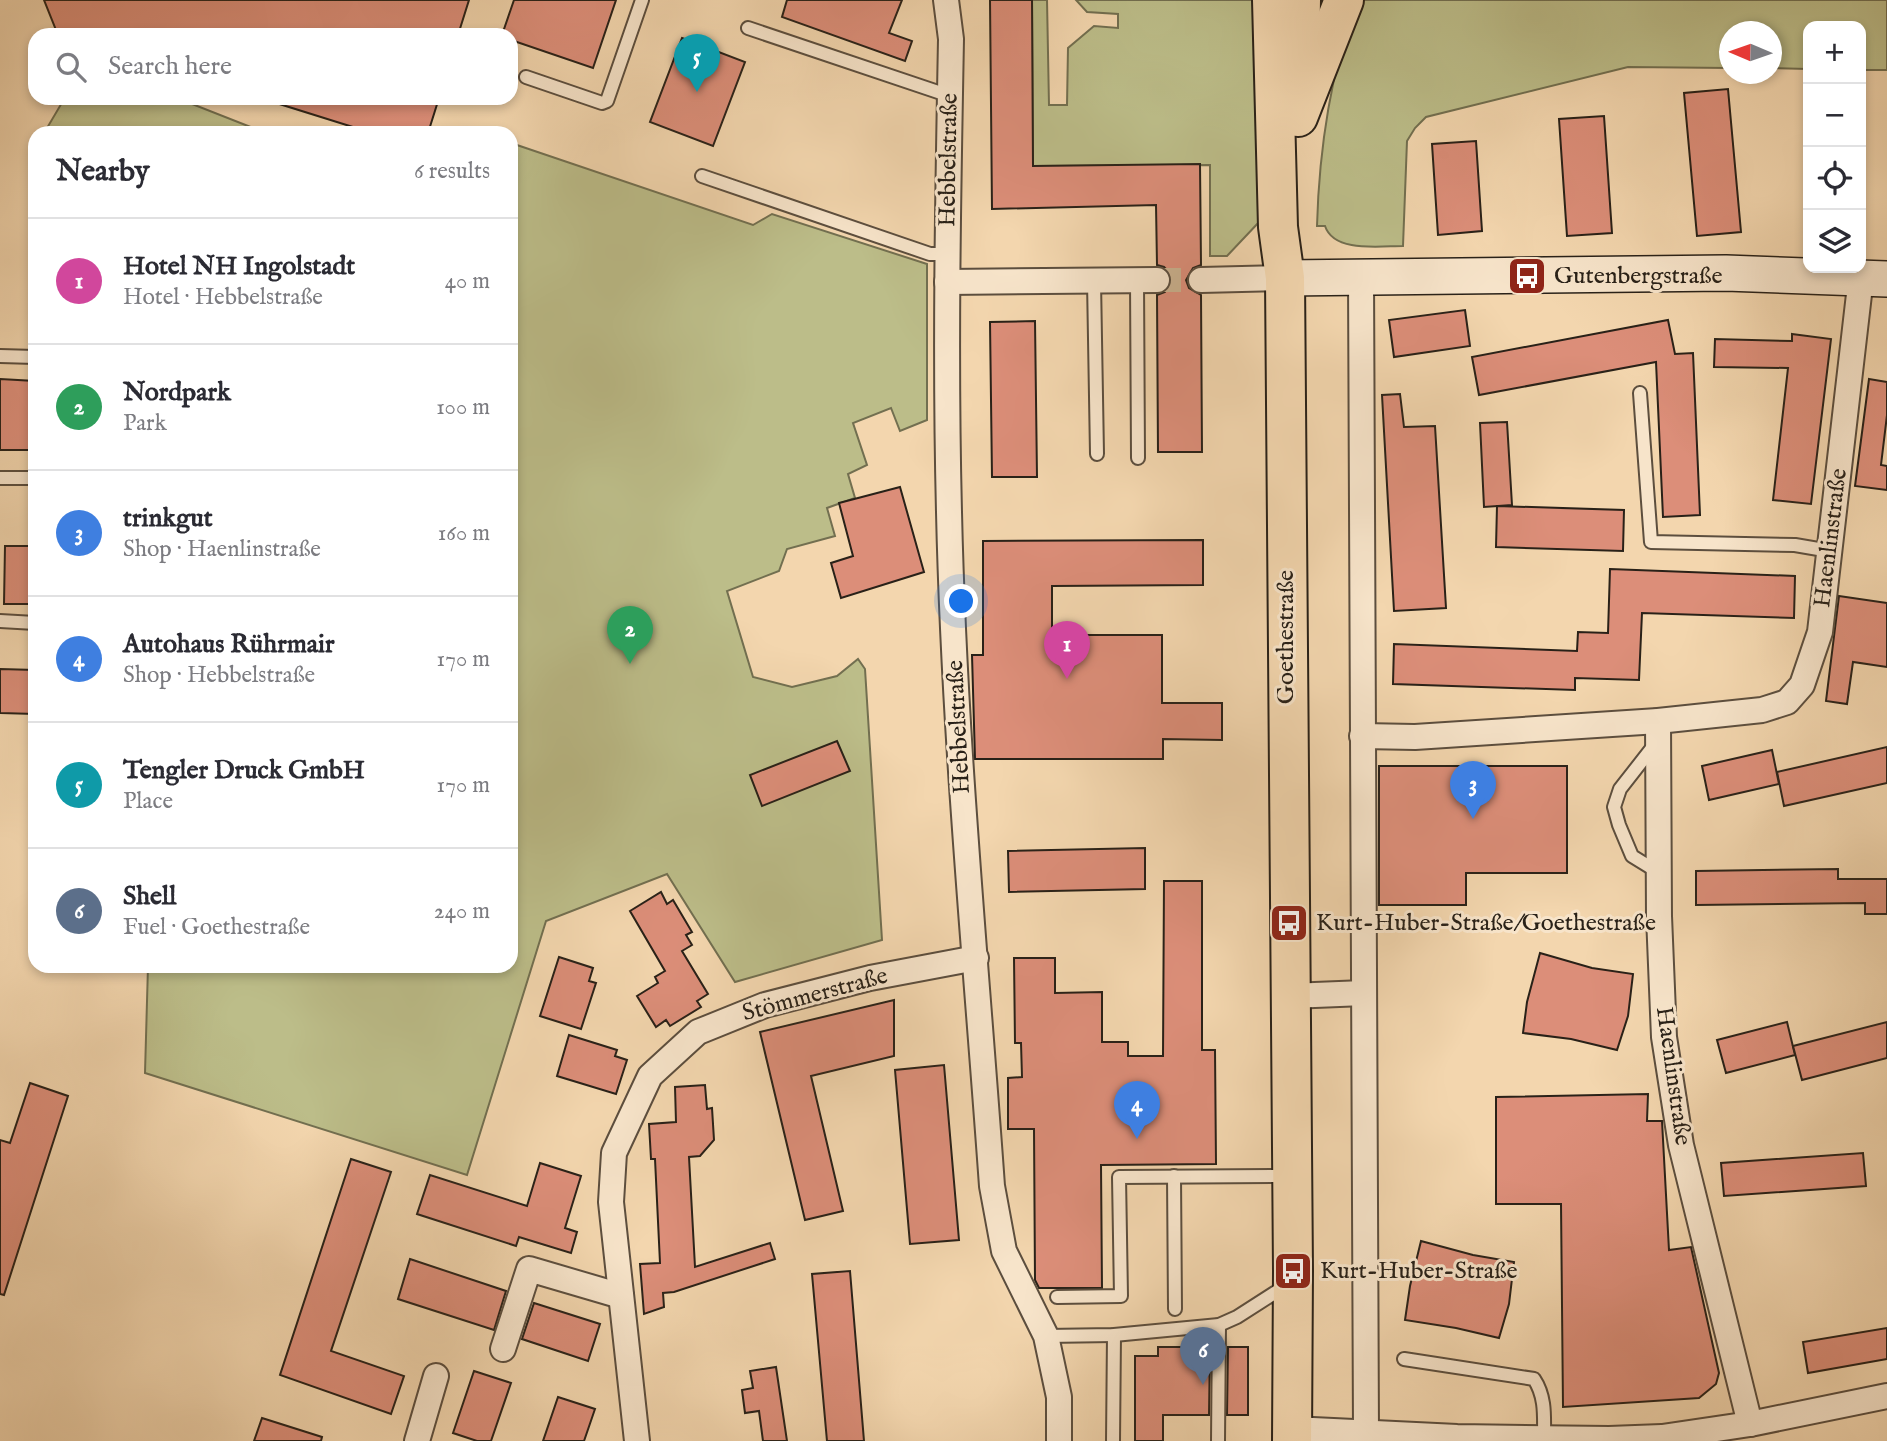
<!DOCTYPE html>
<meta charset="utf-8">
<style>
body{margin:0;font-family:"IM FELL English",serif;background:#f2f2f3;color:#2b2b33}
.controls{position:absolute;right:21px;top:21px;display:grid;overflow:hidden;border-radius:14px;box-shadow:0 4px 10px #0003}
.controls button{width:63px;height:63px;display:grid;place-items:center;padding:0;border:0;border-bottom:2px solid #e1e1e2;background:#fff;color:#2b2b33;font:35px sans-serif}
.compass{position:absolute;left:1719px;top:21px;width:63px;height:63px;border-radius:50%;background:#fff;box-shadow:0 4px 10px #0003;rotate:272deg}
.you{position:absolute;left:962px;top:602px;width:24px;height:24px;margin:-18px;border:5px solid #fff;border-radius:50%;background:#1a73e8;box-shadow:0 0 0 10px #1a73e833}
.badge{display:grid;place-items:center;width:46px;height:46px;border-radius:50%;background:#ea580c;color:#fff;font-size:23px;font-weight:700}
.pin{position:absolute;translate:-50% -58px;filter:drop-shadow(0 2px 4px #0008)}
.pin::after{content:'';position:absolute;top:37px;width:24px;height:21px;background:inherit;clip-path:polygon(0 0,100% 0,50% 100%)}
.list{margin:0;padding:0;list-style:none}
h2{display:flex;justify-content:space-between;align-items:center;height:91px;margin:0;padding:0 28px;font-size:30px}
h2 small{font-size:23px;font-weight:400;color:#7c7c81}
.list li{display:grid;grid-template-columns:46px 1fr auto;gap:21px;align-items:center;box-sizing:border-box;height:126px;padding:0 28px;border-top:2px solid #e1e1e2}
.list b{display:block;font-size:26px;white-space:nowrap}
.list p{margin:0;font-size:23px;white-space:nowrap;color:#7c7c81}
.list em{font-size:23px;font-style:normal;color:#7c7c81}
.icon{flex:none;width:38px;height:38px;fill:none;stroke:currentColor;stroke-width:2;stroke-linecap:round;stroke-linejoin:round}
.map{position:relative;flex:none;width:1887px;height:1441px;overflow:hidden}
.search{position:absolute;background:#fff;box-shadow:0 4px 10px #0003;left:28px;top:28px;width:490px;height:77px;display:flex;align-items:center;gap:18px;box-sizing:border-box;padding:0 24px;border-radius:21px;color:#7c7c81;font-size:26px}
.panel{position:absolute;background:#fff;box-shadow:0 4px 10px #0003;left:28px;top:126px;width:490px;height:847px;border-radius:21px}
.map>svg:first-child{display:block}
</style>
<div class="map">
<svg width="1887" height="1441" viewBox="0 0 1887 1441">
<rect width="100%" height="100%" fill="#f3d6ae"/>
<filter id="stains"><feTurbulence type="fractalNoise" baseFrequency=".00286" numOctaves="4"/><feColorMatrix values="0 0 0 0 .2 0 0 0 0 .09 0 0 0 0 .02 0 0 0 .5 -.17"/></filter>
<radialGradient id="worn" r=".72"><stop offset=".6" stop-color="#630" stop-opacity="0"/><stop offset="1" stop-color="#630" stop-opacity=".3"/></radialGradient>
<g fill="#bcbd89" stroke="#726f50" stroke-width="2">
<path d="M1032,0H1047L1049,105H1067L1068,48L1094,26L1118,28V14L1087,12L1076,0H1258L1260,221L1227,256H1210V165L1033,166Z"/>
<path d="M1356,0H1887V70H1861V26H1808V69L1772,68V32H1730L1729,68L1628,67L1426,117L1415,128L1407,141L1403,246C1380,246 1334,253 1325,226H1317C1319,149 1331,73 1356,0Z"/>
<path d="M62,98H177L266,133H49L47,128L63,101Z"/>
<path d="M511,143L753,225L772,214L927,264V420L900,431L891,408L853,423L867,465L848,474L855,498L827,508L835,536L787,549L779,571L727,591L753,677L792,687L837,676L858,659L865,669L882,940L735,982L667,874L546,921L467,1175L145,1073L148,966H511Z"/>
</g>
<g fill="#dc8e79" stroke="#292118" stroke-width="2">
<path d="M44,0H469L458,35H58Z"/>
<path d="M514,0H616L593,68L511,40V35H502Z"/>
<path d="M787,0H902L889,33L912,41L905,61L782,17Z"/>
<path d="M990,0H1032L1033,166L1200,164L1201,265L1193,268L1186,280L1189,288L1201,295L1202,452H1158L1157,295L1165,292L1172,281L1169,272L1164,267L1157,265L1156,205L992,209Z"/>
<path d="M682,38L745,62L713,146L650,122Z"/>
<path d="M1728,89L1741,232L1697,236L1684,93Z"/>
<path d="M274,98H439L428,133H372L273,102Z"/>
<path d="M1604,116L1612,233L1567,236L1559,119Z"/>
<path d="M1476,141L1482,231L1438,235L1432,144Z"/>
<path d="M1465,310L1470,346L1394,357L1389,320Z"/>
<path d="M1668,320L1675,354L1693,353L1700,515L1663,517L1656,362L1479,395L1472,357Z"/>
<path d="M1035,321L1037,477H992L990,322Z"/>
<path d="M1792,334L1831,339L1811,504L1773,500L1788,368L1714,367L1715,339L1792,341Z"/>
<path d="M0,379L35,381V450H0Z"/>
<path d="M1869,379L1887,382V415L1881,465L1887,466V490L1855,486Z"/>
<path d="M1400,394L1404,427L1435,426L1446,608L1394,611L1382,395Z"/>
<path d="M1507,422L1512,505L1484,507L1480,423Z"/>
<path d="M900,487L924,572L841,598L831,563L853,556L839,503Z"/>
<path d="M1497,506L1624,510L1623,551L1496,547Z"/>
<path d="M1203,540V585L1052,586V635H1162V703H1222V740L1163,739V759H975L972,655H983V541Z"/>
<path d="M5,546H35V604H4Z"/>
<path d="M1610,569L1795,576L1794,618L1642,613L1639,680L1575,678V690L1393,684L1394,644L1577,651L1578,632L1608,633Z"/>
<path d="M1839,596L1887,603V667L1853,662L1847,704L1826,701Z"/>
<path d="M0,669L35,670V714L0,713Z"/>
<path d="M837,741L850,771L762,806L750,775Z"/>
<path d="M1887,747V783L1784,806L1777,772Z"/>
<path d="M1772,750L1779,784L1709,800L1702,766Z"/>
<path d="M1379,766H1567V873H1466V905H1379Z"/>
<path d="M1145,848V889L1009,892L1008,851Z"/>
<path d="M1838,869V879H1887V914H1865V903L1696,905V871Z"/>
<path d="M1164,881H1202V1050H1215L1216,1164L1101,1165L1102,1288H1039L1035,1280L1034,1129H1008V1078L1022,1077L1021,1043H1015L1014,958H1055V993L1102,992V1042H1128V1056H1163Z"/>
<path d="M661,892L667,904L673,900L692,932L686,935L692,945L682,951L708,994L697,1001L701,1007L670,1026L666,1020L656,1027L637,996L658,983L655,977L665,971L630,911Z"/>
<path d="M1540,953L1592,968L1633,974L1628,1016L1617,1050L1571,1039L1523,1033L1527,1002Z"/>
<path d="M559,957L593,968L589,981L596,983L581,1029L540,1016Z"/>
<path d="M894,1000V1056L811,1076L843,1211L805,1220L760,1032Z"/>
<path d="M1787,1022L1795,1055L1726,1073L1717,1040Z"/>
<path d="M1887,1022V1058L1802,1080L1793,1046Z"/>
<path d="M569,1035L617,1050L615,1056L627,1060L616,1094L557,1076Z"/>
<path d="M944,1065L959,1240L910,1244L895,1070Z"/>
<path d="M30,1083L68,1096L4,1295L0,1294V1140L10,1143Z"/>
<path d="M705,1085L707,1109L712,1108L714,1140L700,1156L689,1157L695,1267L770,1243L775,1259L674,1292L663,1293L664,1307L644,1314L640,1264L660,1263L655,1159H651L649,1124L676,1122L675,1087Z"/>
<path d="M1648,1094L1647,1121H1662L1669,1250L1691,1247L1719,1373L1716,1384L1699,1398L1563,1407L1561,1204H1496V1097Z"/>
<path d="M1863,1153L1866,1186L1724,1196L1721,1163Z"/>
<path d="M351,1159L391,1172L331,1351L404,1376L391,1414L280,1375Z"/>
<path d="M540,1163L581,1176L565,1228L577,1232L571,1253L519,1237L516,1246L417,1214L430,1175L527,1206Z"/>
<path d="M1421,1241L1473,1255L1514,1262L1509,1304L1499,1338L1456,1328L1405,1320L1410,1286Z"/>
<path d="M410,1259L506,1291L494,1330L398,1299Z"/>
<path d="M850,1271L864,1441H827L812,1274Z"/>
<path d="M534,1303L600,1324L588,1361L522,1339Z"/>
<path d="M1887,1328V1359L1808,1373L1803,1342Z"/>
<path d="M1158,1347H1210L1209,1415H1163V1441H1135V1356H1158Z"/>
<path d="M1228,1347H1248V1415H1227Z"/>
<path d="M776,1367L787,1441H763L759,1411L745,1413L742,1390L753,1388L750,1371Z"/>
<path d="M474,1371L511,1383L491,1441H477L453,1433Z"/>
<path d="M558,1397L595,1409L584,1441H543Z"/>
<path d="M262,1418L322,1437L321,1441H254Z"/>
</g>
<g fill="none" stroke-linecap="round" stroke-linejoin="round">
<path stroke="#cbb290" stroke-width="24" stroke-dasharray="24 12" stroke-linecap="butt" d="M1157,280H1201"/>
<defs>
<g id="lane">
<path d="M748,28L950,96"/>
<path d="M526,77L602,103L607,101L642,0"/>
<path d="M702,176L930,254H947"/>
<path d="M1094,281L1097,454"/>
<path d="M1137,281L1138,458"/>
<path d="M0,356L35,357"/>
<path d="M1640,393L1651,542L1795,545L1830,551"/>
<path d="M0,478H35"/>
<path d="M0,621L35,623"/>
<path d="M1656,743L1620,789L1614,807L1619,825L1632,856L1658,872"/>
<path d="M1174,1176L1175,1309"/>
<path d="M1057,1297L1121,1296L1119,1177L1289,1176"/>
<path d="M1046,1336L1114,1335L1219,1325L1237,1317L1287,1285"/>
<path d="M1404,1359L1534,1379C1546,1397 1544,1417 1544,1438"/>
<path d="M1113,1441L1114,1335"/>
<path d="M1218,1441L1219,1325"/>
</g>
<g id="street">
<path d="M946,0L951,39C948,197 945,354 949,512C954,737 976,961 992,1186L1004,1251L1046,1336L1059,1397V1441"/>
<path d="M1361,276L1366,1432"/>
<path d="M1201,280L1285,278"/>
<path d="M947,282L1157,280"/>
<path d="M1658,721L1659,916L1664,1037L1681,1145L1750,1424"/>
<path d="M1362,736L1415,737L1658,721L1762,710L1787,702L1802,685L1820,632L1861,277"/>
<path d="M1290,996L1364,993"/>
<path d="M503,1349L529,1269L621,1296"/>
<path d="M1292,1429L1457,1437L1609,1439L1662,1437L1750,1424L1887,1396"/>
<path d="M417,1441L436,1376"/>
<path d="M637,1441L611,1202L614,1153L650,1076L698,1032L765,1005L870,978L976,958"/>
</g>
<path id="secondary" d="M1285,278L1726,273L1887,279"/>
<g id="primary">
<path d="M1272,0L1278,227L1285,278L1293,1271L1292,1441"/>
<path d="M1299,99L1301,0"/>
</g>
<path id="highway" d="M1298,117L1344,0"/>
</defs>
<use href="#lane" stroke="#5c4e3e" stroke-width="16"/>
<use href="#street" stroke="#5c4e3e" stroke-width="28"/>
<use href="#secondary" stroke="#292118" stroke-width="38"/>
<use href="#primary" stroke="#292118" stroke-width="42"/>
<use href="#highway" stroke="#292118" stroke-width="42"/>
<use href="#lane" stroke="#f7e4ca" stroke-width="12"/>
<use href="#street" stroke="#f7e4ca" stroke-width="24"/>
<use href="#secondary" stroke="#f7e4ca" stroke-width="35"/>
<use href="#primary" stroke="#f3d6ae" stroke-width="38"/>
<use href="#highway" stroke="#f3d6ae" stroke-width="38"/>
</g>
<defs>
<symbol id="bus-square" viewBox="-11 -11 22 22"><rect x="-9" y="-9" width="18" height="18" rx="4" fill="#8f2418" stroke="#f7e4ca"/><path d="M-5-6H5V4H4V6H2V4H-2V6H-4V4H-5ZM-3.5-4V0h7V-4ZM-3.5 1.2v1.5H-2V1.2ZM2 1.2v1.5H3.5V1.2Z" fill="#fff"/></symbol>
</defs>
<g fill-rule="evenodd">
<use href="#bus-square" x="1505" y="254" width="44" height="44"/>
<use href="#bus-square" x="1267" y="901" width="44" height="44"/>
<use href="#bus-square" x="1271" y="1249" width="44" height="44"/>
</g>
<g text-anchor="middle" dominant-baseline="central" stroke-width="6" stroke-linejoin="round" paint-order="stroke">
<g font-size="24" fill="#292118" stroke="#f7e4ca">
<text transform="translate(949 160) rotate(-89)">Hebbelstraße</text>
<text transform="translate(1831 538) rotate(-83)">Haenlinstraße</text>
<text transform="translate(1286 637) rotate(-90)">Goethestraße</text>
<text transform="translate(959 727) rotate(-93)">Hebbelstraße</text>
<text transform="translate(815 995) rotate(-15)">Stömmerstraße</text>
<text transform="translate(1673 1076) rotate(82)">Haenlinstraße</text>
</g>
<g font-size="24" fill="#292118" stroke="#f7e4ca" text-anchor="start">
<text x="1554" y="276">Gutenbergstraße</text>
<text x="1316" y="923">Kurt-Huber-Straße/Goethestraße</text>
<text x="1320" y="1271">Kurt-Huber-Straße</text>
</g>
</g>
<rect width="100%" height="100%" filter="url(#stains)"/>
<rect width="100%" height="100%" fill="url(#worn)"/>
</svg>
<div class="controls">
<button>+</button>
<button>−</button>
<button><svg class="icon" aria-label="locate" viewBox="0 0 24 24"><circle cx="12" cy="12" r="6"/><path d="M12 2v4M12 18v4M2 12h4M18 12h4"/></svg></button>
<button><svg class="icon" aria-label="layers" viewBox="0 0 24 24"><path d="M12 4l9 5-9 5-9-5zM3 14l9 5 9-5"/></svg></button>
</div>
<svg class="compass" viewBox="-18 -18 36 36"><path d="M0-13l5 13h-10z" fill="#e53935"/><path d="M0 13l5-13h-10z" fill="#7c7c81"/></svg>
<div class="you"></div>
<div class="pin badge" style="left:1067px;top:679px;background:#d1479c">1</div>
<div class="pin badge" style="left:630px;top:664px;background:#2e9e5b">2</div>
<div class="pin badge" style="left:1473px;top:819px;background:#3f7fe0">3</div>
<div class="pin badge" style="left:1137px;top:1139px;background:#3f7fe0">4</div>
<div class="pin badge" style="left:697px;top:92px;background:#0f9aa8">5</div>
<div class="pin badge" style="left:1203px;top:1385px;background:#5c6f8a">6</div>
<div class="search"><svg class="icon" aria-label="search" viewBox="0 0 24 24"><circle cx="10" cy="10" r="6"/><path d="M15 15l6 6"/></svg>Search here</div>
<section class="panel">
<h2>Nearby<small>6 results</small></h2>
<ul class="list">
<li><span class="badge" style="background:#d1479c">1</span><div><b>Hotel NH Ingolstadt</b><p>Hotel · Hebbelstraße</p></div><em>40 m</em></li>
<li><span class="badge" style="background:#2e9e5b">2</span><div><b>Nordpark</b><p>Park</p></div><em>100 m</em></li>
<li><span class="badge" style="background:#3f7fe0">3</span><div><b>trinkgut</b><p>Shop · Haenlinstraße</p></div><em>160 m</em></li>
<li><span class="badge" style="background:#3f7fe0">4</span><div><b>Autohaus Rührmair</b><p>Shop · Hebbelstraße</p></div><em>170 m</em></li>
<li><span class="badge" style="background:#0f9aa8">5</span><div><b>Tengler Druck GmbH</b><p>Place</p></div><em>170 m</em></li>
<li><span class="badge" style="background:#5c6f8a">6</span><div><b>Shell</b><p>Fuel · Goethestraße</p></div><em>240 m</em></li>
</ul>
</section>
</div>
